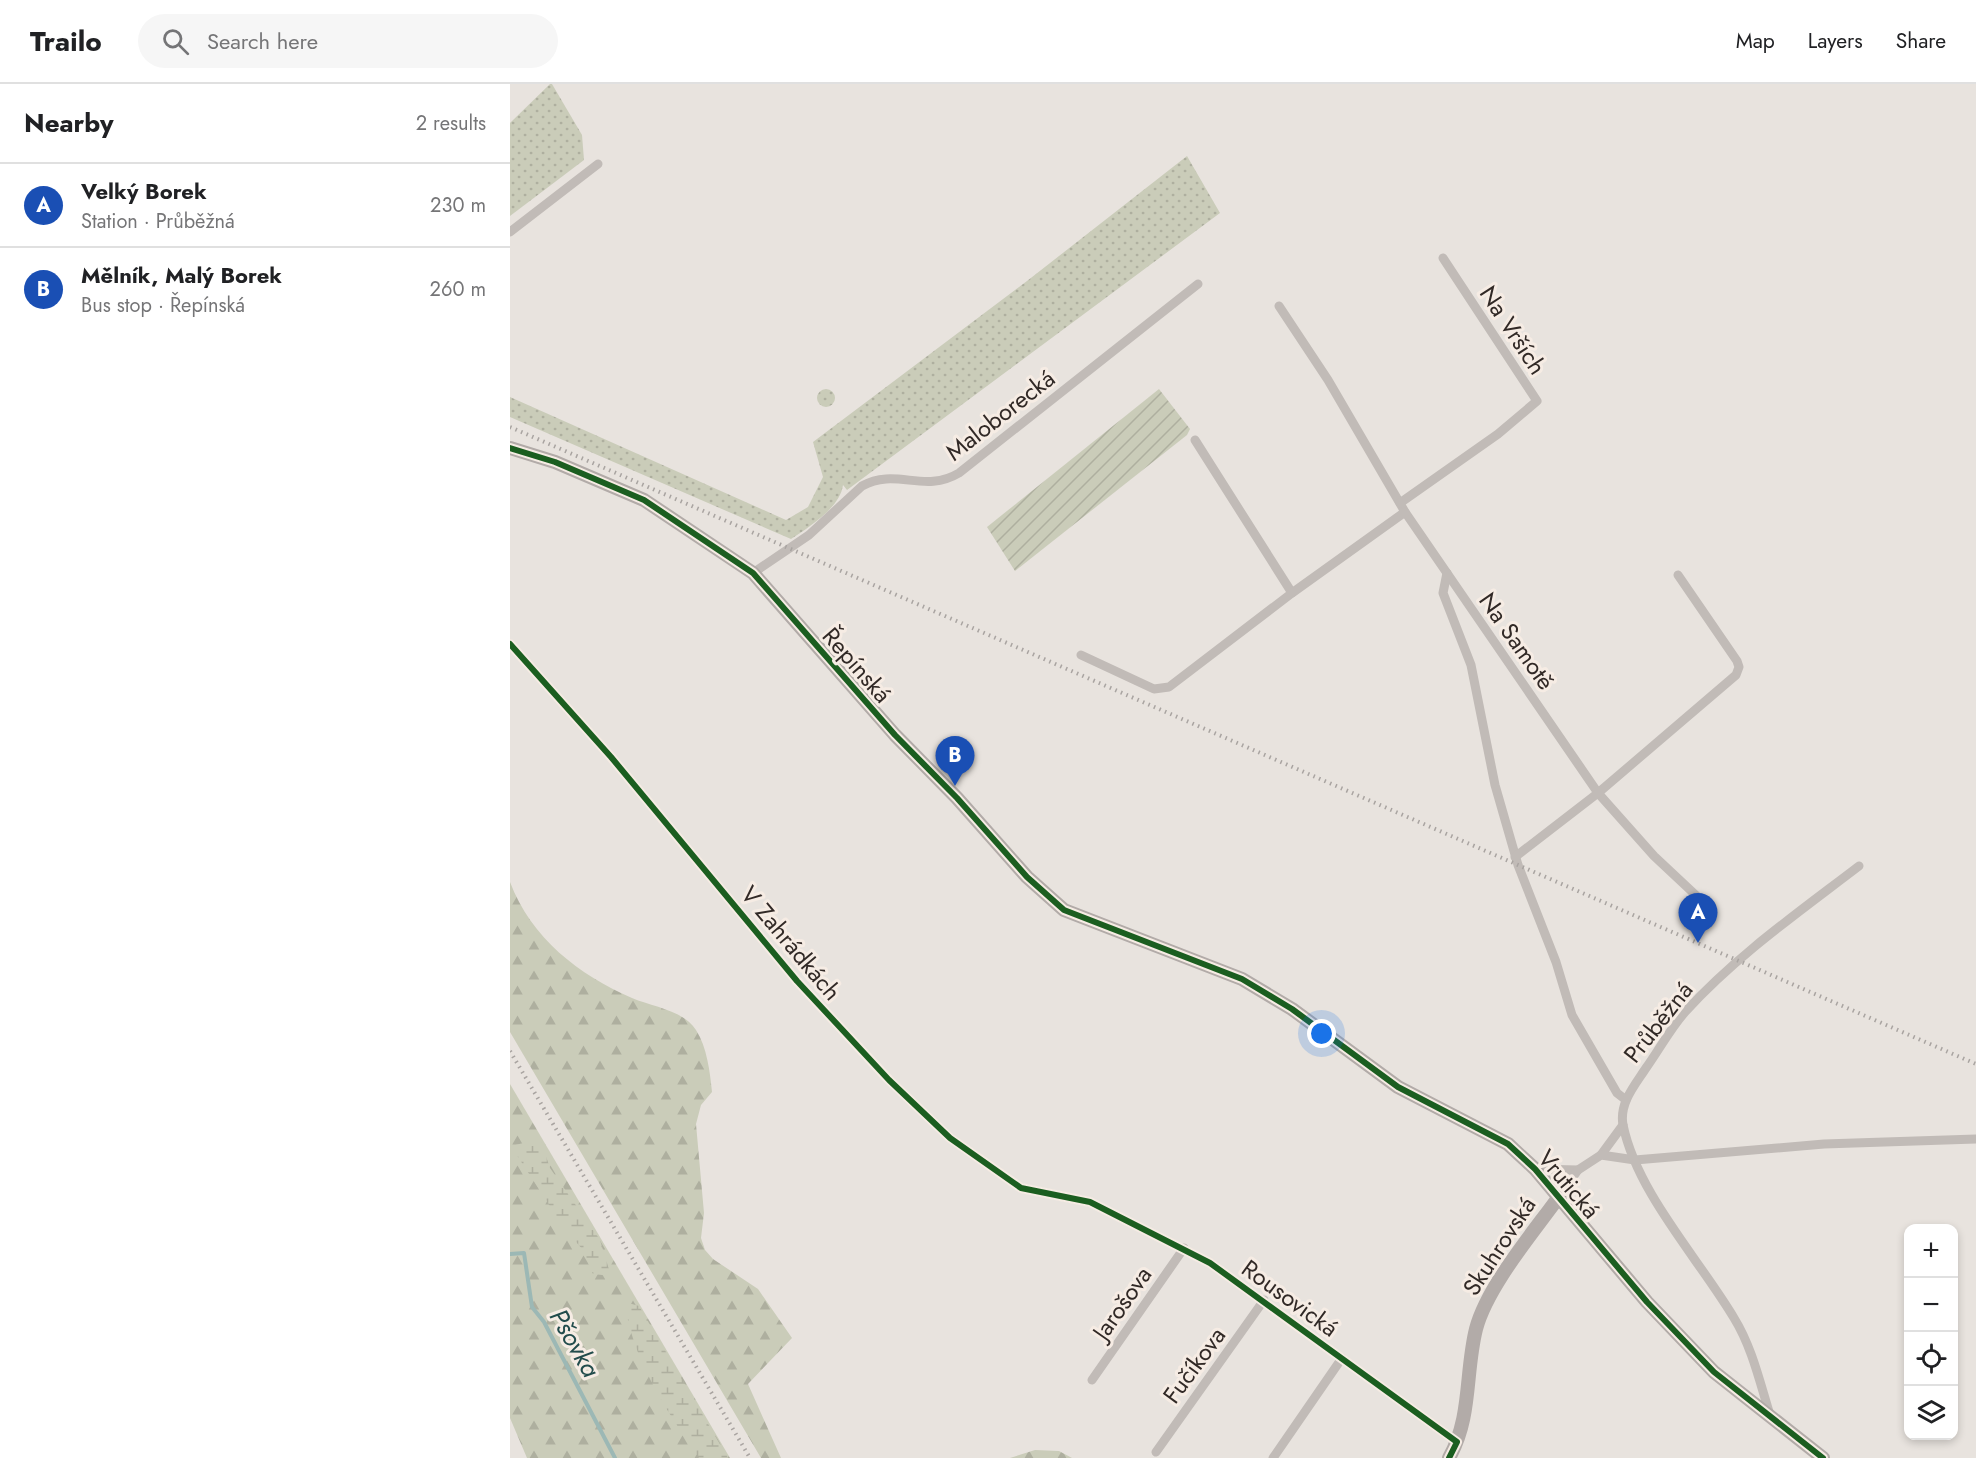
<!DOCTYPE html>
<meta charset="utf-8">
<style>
body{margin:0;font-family:Jost,sans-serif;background:#f6f6f6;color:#202124}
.controls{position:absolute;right:18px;bottom:18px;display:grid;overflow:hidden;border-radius:12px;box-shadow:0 3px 9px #0003}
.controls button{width:54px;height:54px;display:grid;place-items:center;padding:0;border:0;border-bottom:2px solid #e0e0e0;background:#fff;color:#202124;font:30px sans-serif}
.you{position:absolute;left:812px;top:950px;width:21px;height:21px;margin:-15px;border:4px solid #fff;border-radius:50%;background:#1a73e8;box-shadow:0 0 0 9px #1a73e833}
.badge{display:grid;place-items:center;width:39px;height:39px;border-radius:50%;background:#716a66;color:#fff;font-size:20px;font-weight:700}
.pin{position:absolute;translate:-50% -50px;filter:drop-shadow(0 2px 3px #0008)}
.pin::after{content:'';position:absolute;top:32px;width:21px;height:18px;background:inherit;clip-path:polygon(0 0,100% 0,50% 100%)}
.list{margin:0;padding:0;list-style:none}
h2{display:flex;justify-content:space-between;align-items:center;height:78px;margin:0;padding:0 24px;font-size:26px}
h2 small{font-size:20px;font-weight:400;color:#757577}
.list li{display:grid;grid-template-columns:39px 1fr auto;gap:18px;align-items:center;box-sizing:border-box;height:84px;padding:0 24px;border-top:2px solid #e0e0e0}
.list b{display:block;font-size:22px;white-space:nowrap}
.list p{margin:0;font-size:20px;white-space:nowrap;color:#757577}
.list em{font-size:20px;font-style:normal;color:#757577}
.icon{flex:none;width:33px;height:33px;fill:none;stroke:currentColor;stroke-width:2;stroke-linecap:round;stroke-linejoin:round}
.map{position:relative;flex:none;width:1466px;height:1374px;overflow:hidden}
header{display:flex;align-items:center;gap:36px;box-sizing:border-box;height:84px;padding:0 30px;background:#fff;border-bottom:2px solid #e0e0e0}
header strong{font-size:28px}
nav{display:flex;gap:33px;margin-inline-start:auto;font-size:21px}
.search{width:420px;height:54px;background:#f6f6f6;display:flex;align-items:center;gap:15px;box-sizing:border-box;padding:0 21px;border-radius:33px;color:#757577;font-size:22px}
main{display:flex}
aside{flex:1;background:#fff}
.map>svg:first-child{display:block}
</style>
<header>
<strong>Trailo</strong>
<div class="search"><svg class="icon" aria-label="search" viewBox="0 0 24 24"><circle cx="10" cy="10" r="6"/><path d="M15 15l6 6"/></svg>Search here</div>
<nav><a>Map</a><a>Layers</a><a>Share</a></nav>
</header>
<main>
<aside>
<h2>Nearby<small>2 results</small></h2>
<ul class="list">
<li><span class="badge" style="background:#1a4fb4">A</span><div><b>Velký Borek</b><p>Station · Průběžná</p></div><em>230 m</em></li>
<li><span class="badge" style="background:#1a4fb4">B</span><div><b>Mělník, Malý Borek</b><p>Bus stop · Řepínská</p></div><em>260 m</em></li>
</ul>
</aside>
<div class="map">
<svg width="1466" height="1374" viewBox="0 0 1466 1374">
<defs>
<pattern id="grass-dots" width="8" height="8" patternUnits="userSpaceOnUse" patternTransform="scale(1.5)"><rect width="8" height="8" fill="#caccb9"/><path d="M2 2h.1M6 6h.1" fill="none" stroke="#aeaf9f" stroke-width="1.8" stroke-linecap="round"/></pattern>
<pattern id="forest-firs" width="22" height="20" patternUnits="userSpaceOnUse" patternTransform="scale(1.5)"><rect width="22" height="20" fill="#caccb9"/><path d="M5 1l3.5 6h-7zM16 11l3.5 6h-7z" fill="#aeaf9f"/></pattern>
<pattern id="wetland-marsh" width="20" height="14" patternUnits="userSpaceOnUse" patternTransform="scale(1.5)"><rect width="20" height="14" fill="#caccb9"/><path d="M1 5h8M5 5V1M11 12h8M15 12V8" fill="none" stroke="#aeaf9f"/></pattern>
<pattern id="garden-furrows" width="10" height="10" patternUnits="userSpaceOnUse" patternTransform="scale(1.5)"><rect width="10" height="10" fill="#caccb9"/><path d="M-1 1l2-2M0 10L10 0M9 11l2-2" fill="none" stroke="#aeaf9f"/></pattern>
</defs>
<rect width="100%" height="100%" fill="#e8e3de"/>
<g fill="url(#grass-dots)">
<path d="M40,0H42L72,51L74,76L0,132V39Z"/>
<path d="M677,72L710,129L337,406L333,401C330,424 299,443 281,455L0,333V313L276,436L298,423L313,393L303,358L517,197Z"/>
<circle cx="316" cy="314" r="9"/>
</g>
<g fill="url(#forest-firs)">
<path d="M0,798C21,854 69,891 122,914C143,923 173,926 186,946C197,963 200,988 202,1008L191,1021L186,1040L194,1129L191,1154L195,1166L203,1175L248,1205L282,1254L238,1300L271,1374H251L0,948Z"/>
<path d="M0,1000L220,1374H17L0,1334Z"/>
<path d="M525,1366L549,1367L562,1374H500Z"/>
</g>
<g fill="url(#wetland-marsh)">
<path d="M30,1055L40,1084L90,1156L101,1192L83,1190L73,1166L54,1144L1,1062Z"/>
<path d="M115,1218L129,1222L218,1374H189C158,1329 121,1274 115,1218Z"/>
</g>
<path fill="url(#garden-furrows)" d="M649,305L680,345L677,351L505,487L477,443Z"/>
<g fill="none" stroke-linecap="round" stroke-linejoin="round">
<path stroke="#9cb8b5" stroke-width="4" d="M0,1170L14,1169L22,1223L34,1238L105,1374"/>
<g stroke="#c1bbb7" stroke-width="9">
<path d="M0,148L88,80"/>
<path d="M769,222L818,296L895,428L1088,709L1144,772L1192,817"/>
<path d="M685,356L782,509"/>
<path d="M890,419L988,350L1027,317L933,174"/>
<path d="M243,489L299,451L352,402C386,383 414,410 449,389L688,200"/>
<path d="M937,489L933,509L961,581L985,701L1008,781L1046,878L1062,931L1107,1009L1116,1016"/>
<path d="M0,560L101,673L287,897L379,996L440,1054L511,1104L580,1118L700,1179L947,1358"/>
<path d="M571,571L644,605L659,603L782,509L895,428"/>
<path d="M1005,773L1088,709L1226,591L1229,583L1227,577L1168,491"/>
<path d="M1091,1071L1113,1041"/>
<path d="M1025,1085L1068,1086"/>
<path d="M1048,1114L1068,1086L1091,1071L1125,1076L1314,1060L1466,1055"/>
<path d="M582,1296L674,1164"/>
<path d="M1260,1331C1250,1299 1242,1263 1224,1234C1189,1175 1127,1109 1113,1041C1109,1019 1125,1001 1136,984C1149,966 1160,945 1175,928C1226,872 1289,828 1349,782"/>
<path d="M646,1368L754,1216"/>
<path d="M763,1374L832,1274"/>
</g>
<g stroke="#b2aba8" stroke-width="14">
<path d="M0,364L45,378L134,416L243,489L385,651L447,714L517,793L554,826L732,895L782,925L888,1003L998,1060L1025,1085L1137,1218L1204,1288L1313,1374"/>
<path d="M939,1374C962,1333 955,1289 966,1245C977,1203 1022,1150 1048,1114"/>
</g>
<g stroke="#a9a4a1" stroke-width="4" stroke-dasharray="1.5 4.5" stroke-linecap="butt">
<path d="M0,343L1466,980"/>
<path d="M0,967L240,1374"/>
</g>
<defs>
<g id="cycleway">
<path d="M0,364L45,378L134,416L243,489L385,651L447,714L517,793L554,826L732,895L782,925L888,1003L998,1060L1025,1085L1137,1218L1204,1288L1313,1374"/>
<path d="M0,560L101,673L287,897L379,996L440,1054L511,1104L580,1118L700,1179L947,1358L939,1374"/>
</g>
</defs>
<use href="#cycleway" stroke="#f6ece4" stroke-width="10"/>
<use href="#cycleway" stroke="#1b5e20" stroke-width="6"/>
</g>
<g text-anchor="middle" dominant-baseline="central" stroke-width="6" stroke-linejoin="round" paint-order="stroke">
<g font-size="24" fill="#312926" stroke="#f6ece4">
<text transform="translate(1003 246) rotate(57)">Na Vrších</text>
<text transform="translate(490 331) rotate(-38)">Maloborecká</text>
<text transform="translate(1007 557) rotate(55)">Na Samotě</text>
<text transform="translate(347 581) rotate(49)">Řepínská</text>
<text transform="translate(281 859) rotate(50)">V Zahrádkách</text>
<text transform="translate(1148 938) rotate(-52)">Průběžná</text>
<text transform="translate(1059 1100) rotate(50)">Vrutická</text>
<text transform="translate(989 1162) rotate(-57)">Skuhrovská</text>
<text transform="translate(780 1214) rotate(36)">Rousovická</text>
<text transform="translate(612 1219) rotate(-55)">Jarošova</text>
<text transform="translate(684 1281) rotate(-54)">Fučíkova</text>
</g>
<g font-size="26" font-style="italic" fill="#224c4c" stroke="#f6ece4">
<text transform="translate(65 1259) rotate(60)">Pšovka</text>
</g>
</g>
</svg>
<div class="controls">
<button>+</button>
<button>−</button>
<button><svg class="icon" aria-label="locate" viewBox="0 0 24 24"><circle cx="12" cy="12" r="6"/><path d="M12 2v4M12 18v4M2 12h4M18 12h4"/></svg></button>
<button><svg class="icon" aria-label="layers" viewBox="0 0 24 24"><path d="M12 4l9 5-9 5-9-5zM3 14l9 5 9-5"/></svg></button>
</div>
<div class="you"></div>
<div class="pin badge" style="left:1188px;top:859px;background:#1a4fb4">A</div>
<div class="pin badge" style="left:445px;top:702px;background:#1a4fb4">B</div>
</div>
</main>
